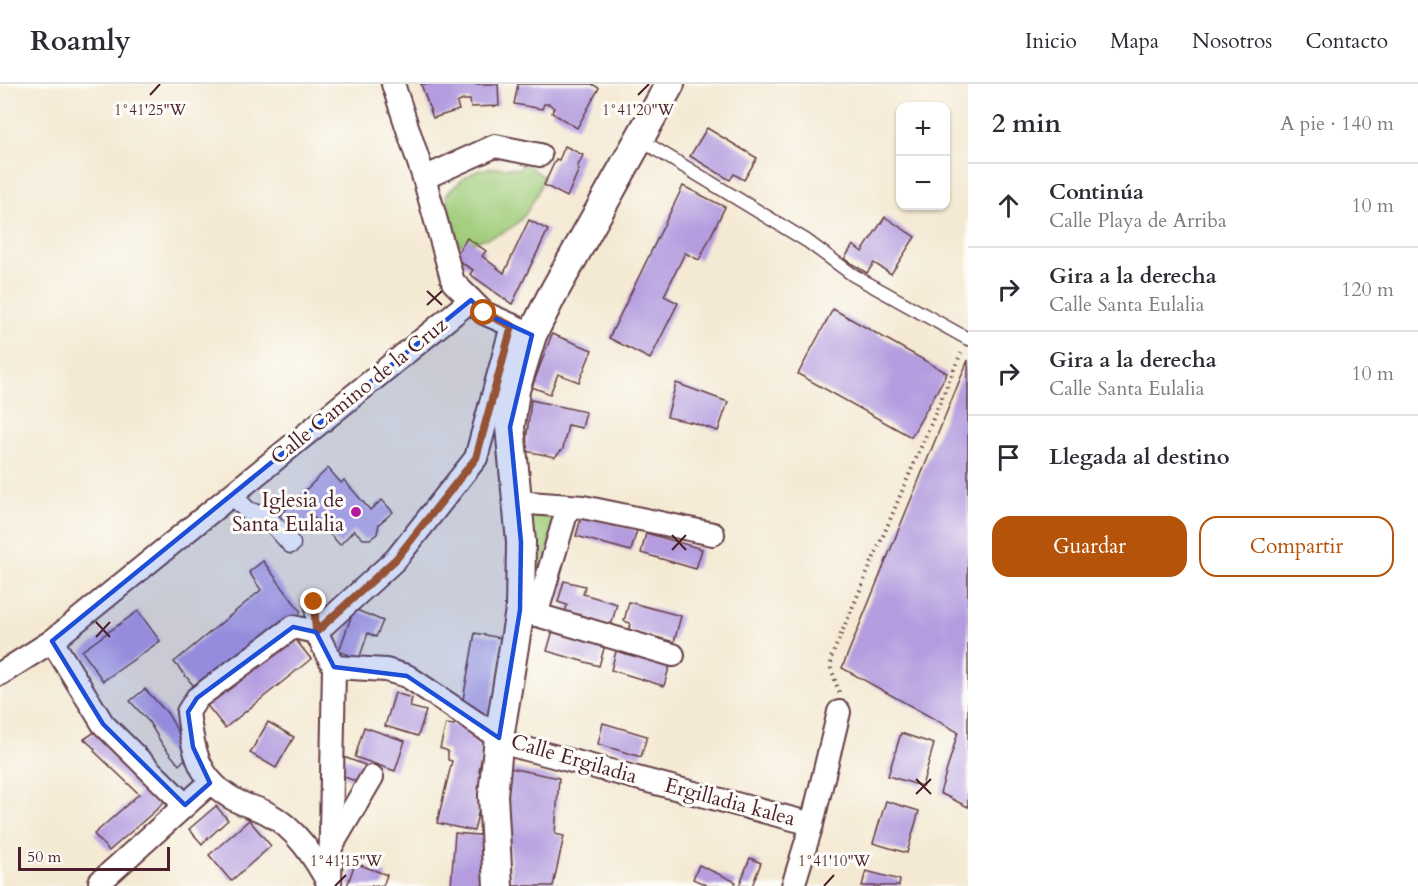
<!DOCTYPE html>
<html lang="es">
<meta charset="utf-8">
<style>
body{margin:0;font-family:Cardo,serif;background:#f7f7f7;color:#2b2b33}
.controls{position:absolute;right:18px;top:18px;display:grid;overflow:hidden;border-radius:12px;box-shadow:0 2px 4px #0004}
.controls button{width:54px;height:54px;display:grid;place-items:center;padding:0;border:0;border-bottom:2px solid #e1e1e2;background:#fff;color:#2b2b33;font:30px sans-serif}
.scale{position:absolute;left:18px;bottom:15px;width:152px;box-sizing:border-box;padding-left:6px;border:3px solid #4a1f2b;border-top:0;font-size:16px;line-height:21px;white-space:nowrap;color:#4a1f2b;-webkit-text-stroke:4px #fdfcf7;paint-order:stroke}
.stop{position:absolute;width:18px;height:18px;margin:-14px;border:4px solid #b45309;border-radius:50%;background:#fff}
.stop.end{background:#b45309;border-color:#fff;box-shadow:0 2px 6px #0008}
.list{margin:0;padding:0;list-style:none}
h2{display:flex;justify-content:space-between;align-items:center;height:78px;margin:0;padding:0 24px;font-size:26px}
h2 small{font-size:20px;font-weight:400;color:#7c7c81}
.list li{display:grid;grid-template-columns:39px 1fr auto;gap:18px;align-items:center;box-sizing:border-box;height:84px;padding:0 24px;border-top:2px solid #e1e1e2}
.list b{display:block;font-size:22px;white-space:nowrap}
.list p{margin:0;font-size:20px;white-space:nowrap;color:#7c7c81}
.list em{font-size:20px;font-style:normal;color:#7c7c81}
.actions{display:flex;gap:12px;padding:18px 24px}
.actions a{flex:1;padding:14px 0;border:2px solid #b45309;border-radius:18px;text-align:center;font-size:21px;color:#b45309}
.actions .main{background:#b45309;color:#fff}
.icon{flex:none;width:33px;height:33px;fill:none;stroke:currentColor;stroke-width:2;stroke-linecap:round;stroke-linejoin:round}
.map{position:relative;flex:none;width:968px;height:802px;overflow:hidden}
header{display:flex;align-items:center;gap:36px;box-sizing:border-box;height:84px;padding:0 30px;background:#fff;border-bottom:2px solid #e1e1e2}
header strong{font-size:28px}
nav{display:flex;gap:33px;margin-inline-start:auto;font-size:21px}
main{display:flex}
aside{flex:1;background:#fff}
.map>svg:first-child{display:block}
</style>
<header>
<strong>Roamly</strong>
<nav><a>Inicio</a><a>Mapa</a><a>Nosotros</a><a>Contacto</a></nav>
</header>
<main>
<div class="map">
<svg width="968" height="802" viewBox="0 0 968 802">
<rect width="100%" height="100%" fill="#fdfcf7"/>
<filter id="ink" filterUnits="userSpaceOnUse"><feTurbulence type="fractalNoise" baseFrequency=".0167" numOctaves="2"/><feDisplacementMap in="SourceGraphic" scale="12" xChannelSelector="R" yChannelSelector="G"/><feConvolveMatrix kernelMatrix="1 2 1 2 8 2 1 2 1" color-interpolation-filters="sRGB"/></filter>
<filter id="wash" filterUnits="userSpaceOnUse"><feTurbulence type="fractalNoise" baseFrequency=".008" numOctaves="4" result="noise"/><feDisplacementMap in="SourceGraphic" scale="24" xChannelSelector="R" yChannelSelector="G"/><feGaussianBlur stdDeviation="1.35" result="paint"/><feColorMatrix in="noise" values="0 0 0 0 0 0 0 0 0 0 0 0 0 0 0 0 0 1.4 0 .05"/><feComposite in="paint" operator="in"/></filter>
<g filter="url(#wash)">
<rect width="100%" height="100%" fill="#f4e9d3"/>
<g fill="#a0cc79" stroke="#757652" stroke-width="1.5">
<path d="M524,79L544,93C524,144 511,150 459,161L446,111C470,85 484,80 520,85Z"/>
<path d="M553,430L556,434L534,512L529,431Z"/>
</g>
<g id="blocks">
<g fill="#b49cdf">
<path d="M421,0H498L499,22L471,23L470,16H463L457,19L459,26L433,34Z"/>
<path d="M518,0H592L599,4L577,44L552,29L554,24L549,20H544L542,25L514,20Z"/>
<path d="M707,44L757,74L744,96L734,90L730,96L690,72Z"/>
<path d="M565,62L583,71L577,84L579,85L567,113L544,101L556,75L559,76Z"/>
<path d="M683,102L725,123L699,176L685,169L664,212L678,219L650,275L609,254Z"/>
<path d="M885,133L915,153L891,190L874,179L867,189L844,175L853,161L862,168Z"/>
<path d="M529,136L548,146L512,220L470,190L473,186L454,174L467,154L486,167L482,172L504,189Z"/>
<path d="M833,225L947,289L911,353L798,290Z"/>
<path d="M552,250L592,266L579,298L558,290L550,310L532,303Z"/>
<path d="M968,276V723L940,709L958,648L842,584Z"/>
<path d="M676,299L728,318L718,347L694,339L667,333Z"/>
<path d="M531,316L586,328L582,344L568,341L563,365L555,373L525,367Z"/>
<path d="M328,384L341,399L344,396L370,426L382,416L393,428L379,440L377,450L370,455H363L354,446L340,461L314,433L292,454L275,436Z"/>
<path d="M582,431L637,446L631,467L576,452Z"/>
<path d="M646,449L702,465L696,485L641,469Z"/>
<path d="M263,477L301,528L198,607L174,578L261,506L249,488Z"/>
<path d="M564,497L585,502L583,510L617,520L611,542L565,529L567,521L558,518Z"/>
<path d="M629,518L681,532L674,558L629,546L630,539L624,537Z"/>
<path d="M354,525L383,537L376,553L368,549L359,575L339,567Z"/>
<path d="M138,527L160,557L103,597L82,567Z"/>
<path d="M553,546L605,561L599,582L547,567Z"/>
<path d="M475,549L501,554L489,631L474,630L462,621Z"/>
<path d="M292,551L311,575L225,644L206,620Z"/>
<path d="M617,564L670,580L664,602L611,586Z"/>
<path d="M145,605L168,630L190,670L179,681L162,660L149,638L130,617Z"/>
<path d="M395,609L412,614L410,623L426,627L418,652L385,642Z"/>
<path d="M268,638L294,653L276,684L250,669Z"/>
<path d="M456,638L486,652L479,687L487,690L474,747L437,739L452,677L448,676V667L440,664L446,640L454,641Z"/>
<path d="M603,639L647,652L641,673L598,660Z"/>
<path d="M364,643L405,657L395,687L355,673Z"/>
<path d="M98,646L170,712L156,726L109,767L94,750L139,710L94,667L95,665L84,655Z"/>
<path d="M901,649L934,660L922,702L888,692Z"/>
<path d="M341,672L365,681L358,698L334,689Z"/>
<path d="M505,683L559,694L555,750L564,752L553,802H512Z"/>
<path d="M886,717L919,727L907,769L873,759Z"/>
<path d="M216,722L228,736L202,760L189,745Z"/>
<path d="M249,736L271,762L231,797L209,771Z"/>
<path d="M455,749L488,752L490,802H451Z"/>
<path d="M750,774L761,779L752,802H739Z"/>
<path d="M355,779L387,791L383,802H347Z"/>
<path d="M699,781L736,798L734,802H708L693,795Z"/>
<path d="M866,787L900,796L899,802H862Z"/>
</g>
</g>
</g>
<g filter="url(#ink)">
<use href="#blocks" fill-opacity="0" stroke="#643d44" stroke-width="1.5"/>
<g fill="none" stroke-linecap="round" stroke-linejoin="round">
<defs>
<path id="service" d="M639,55L807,157L853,191L968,255"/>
<g id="pedestrian">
<path d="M233,412L248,427L268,434L291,460"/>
<path d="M314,518L316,548"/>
</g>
<g id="minor">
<path d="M393,0L424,94L453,198L484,229L525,247"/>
<path d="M424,94L495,62L540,71"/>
<path d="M512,242L476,374L396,475L316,548L334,583L386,586L407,592L499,654L515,662L812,740L793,802"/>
<path d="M516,418L583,423L713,450"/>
<path d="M520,526L673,571"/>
<path d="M536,531L568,423"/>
<path d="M316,548L293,543L197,614L188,628C193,667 198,697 237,717C246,722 258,724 267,729C296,744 315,774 330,802"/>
<path d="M52,557L103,640L185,721"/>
<path d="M0,590L52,557L471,216"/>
<path d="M812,740L839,628"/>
<path d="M332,761L372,693"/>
<path d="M100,798L210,699"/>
<path d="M330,801L334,583"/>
</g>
<path id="tertiary" d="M498,802L493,711L499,654L520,526L521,458L510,343L515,306L532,251L551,213L670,0"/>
</defs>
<use href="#service" stroke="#643d44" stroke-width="15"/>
<use href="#pedestrian" stroke="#643d44" stroke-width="21"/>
<use href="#minor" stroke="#643d44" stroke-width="26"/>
<use href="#tertiary" stroke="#643d44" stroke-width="32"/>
<path stroke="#643d44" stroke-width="4" stroke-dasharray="1.5 4.5" stroke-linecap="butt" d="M839,608L831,584V574L961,269"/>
<use href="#service" stroke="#fff" stroke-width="12"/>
<use href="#pedestrian" stroke="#fff" stroke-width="18"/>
<use href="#minor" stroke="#fff" stroke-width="22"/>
<use href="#tertiary" stroke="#fff" stroke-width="28"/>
</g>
</g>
<g fill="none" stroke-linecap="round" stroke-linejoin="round" filter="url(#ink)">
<path stroke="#b45309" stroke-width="8" d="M314,518L316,548L396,475L476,374L512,242L484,229"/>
</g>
<path fill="#1d4ed8" fill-opacity="0.2" stroke="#1d4ed8" stroke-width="4.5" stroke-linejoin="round" d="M471,216L484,229L532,251L510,343L521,458L520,526L499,654L407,592L334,583L316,548L293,543L197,614L188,628L193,663L210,699L185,721L103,640L52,557Z"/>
<path fill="none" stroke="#4a1f2b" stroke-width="2" d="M150,11L160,0M638,11L649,0M427,207L442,221M427,221L442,207M672,451L686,466M672,466L686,451M96,538L110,553M96,553L110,538M916,695L931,710M916,710L931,695M335,802L346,791M824,802L834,791"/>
<circle fill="#b5179e" stroke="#fdfcf7" stroke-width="2" cx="356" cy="428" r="6"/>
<g text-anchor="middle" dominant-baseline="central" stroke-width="6" stroke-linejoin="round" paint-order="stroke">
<g font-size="21" fill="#4a1f2b" stroke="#fdfcf7">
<text transform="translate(359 307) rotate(-39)">Calle Camino de la Cruz</text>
<text transform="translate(574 675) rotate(16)">Calle Ergiladia</text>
<text transform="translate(730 718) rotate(15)">Ergilladia kalea</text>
</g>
<g font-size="21" fill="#4a1f2b" stroke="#fdfcf7" text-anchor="end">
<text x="344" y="416">Iglesia de<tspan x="344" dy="24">Santa Eulalia</tspan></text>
</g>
</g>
<g font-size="15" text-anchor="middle" fill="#4a1f2b" stroke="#fdfcf7" stroke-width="6" stroke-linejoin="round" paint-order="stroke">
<text x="150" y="31">1°41'25"W</text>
<text x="638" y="31">1°41'20"W</text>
<text x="346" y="782">1°41'15"W</text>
<text x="834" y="782">1°41'10"W</text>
</g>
</svg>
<div class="controls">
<button>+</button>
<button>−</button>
</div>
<div class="scale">50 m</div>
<div class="stop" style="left:484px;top:229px"></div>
<div class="stop end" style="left:314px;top:518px"></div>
</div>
<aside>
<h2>2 min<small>A pie · 140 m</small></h2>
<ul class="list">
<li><svg class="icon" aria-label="ahead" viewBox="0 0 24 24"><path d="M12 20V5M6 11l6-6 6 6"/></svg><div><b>Continúa</b><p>Calle Playa de Arriba</p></div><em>10 m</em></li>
<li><svg class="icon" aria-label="right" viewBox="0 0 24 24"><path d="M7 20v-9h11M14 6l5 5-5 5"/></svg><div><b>Gira a la derecha</b><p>Calle Santa Eulalia</p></div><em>120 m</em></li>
<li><svg class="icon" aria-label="right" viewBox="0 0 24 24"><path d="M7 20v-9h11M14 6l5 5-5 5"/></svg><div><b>Gira a la derecha</b><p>Calle Santa Eulalia</p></div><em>10 m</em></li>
<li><svg class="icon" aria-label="arrive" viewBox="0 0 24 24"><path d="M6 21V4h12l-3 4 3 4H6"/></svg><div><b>Llegada al destino</b></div></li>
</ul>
<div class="actions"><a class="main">Guardar</a><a>Compartir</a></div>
</aside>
</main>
